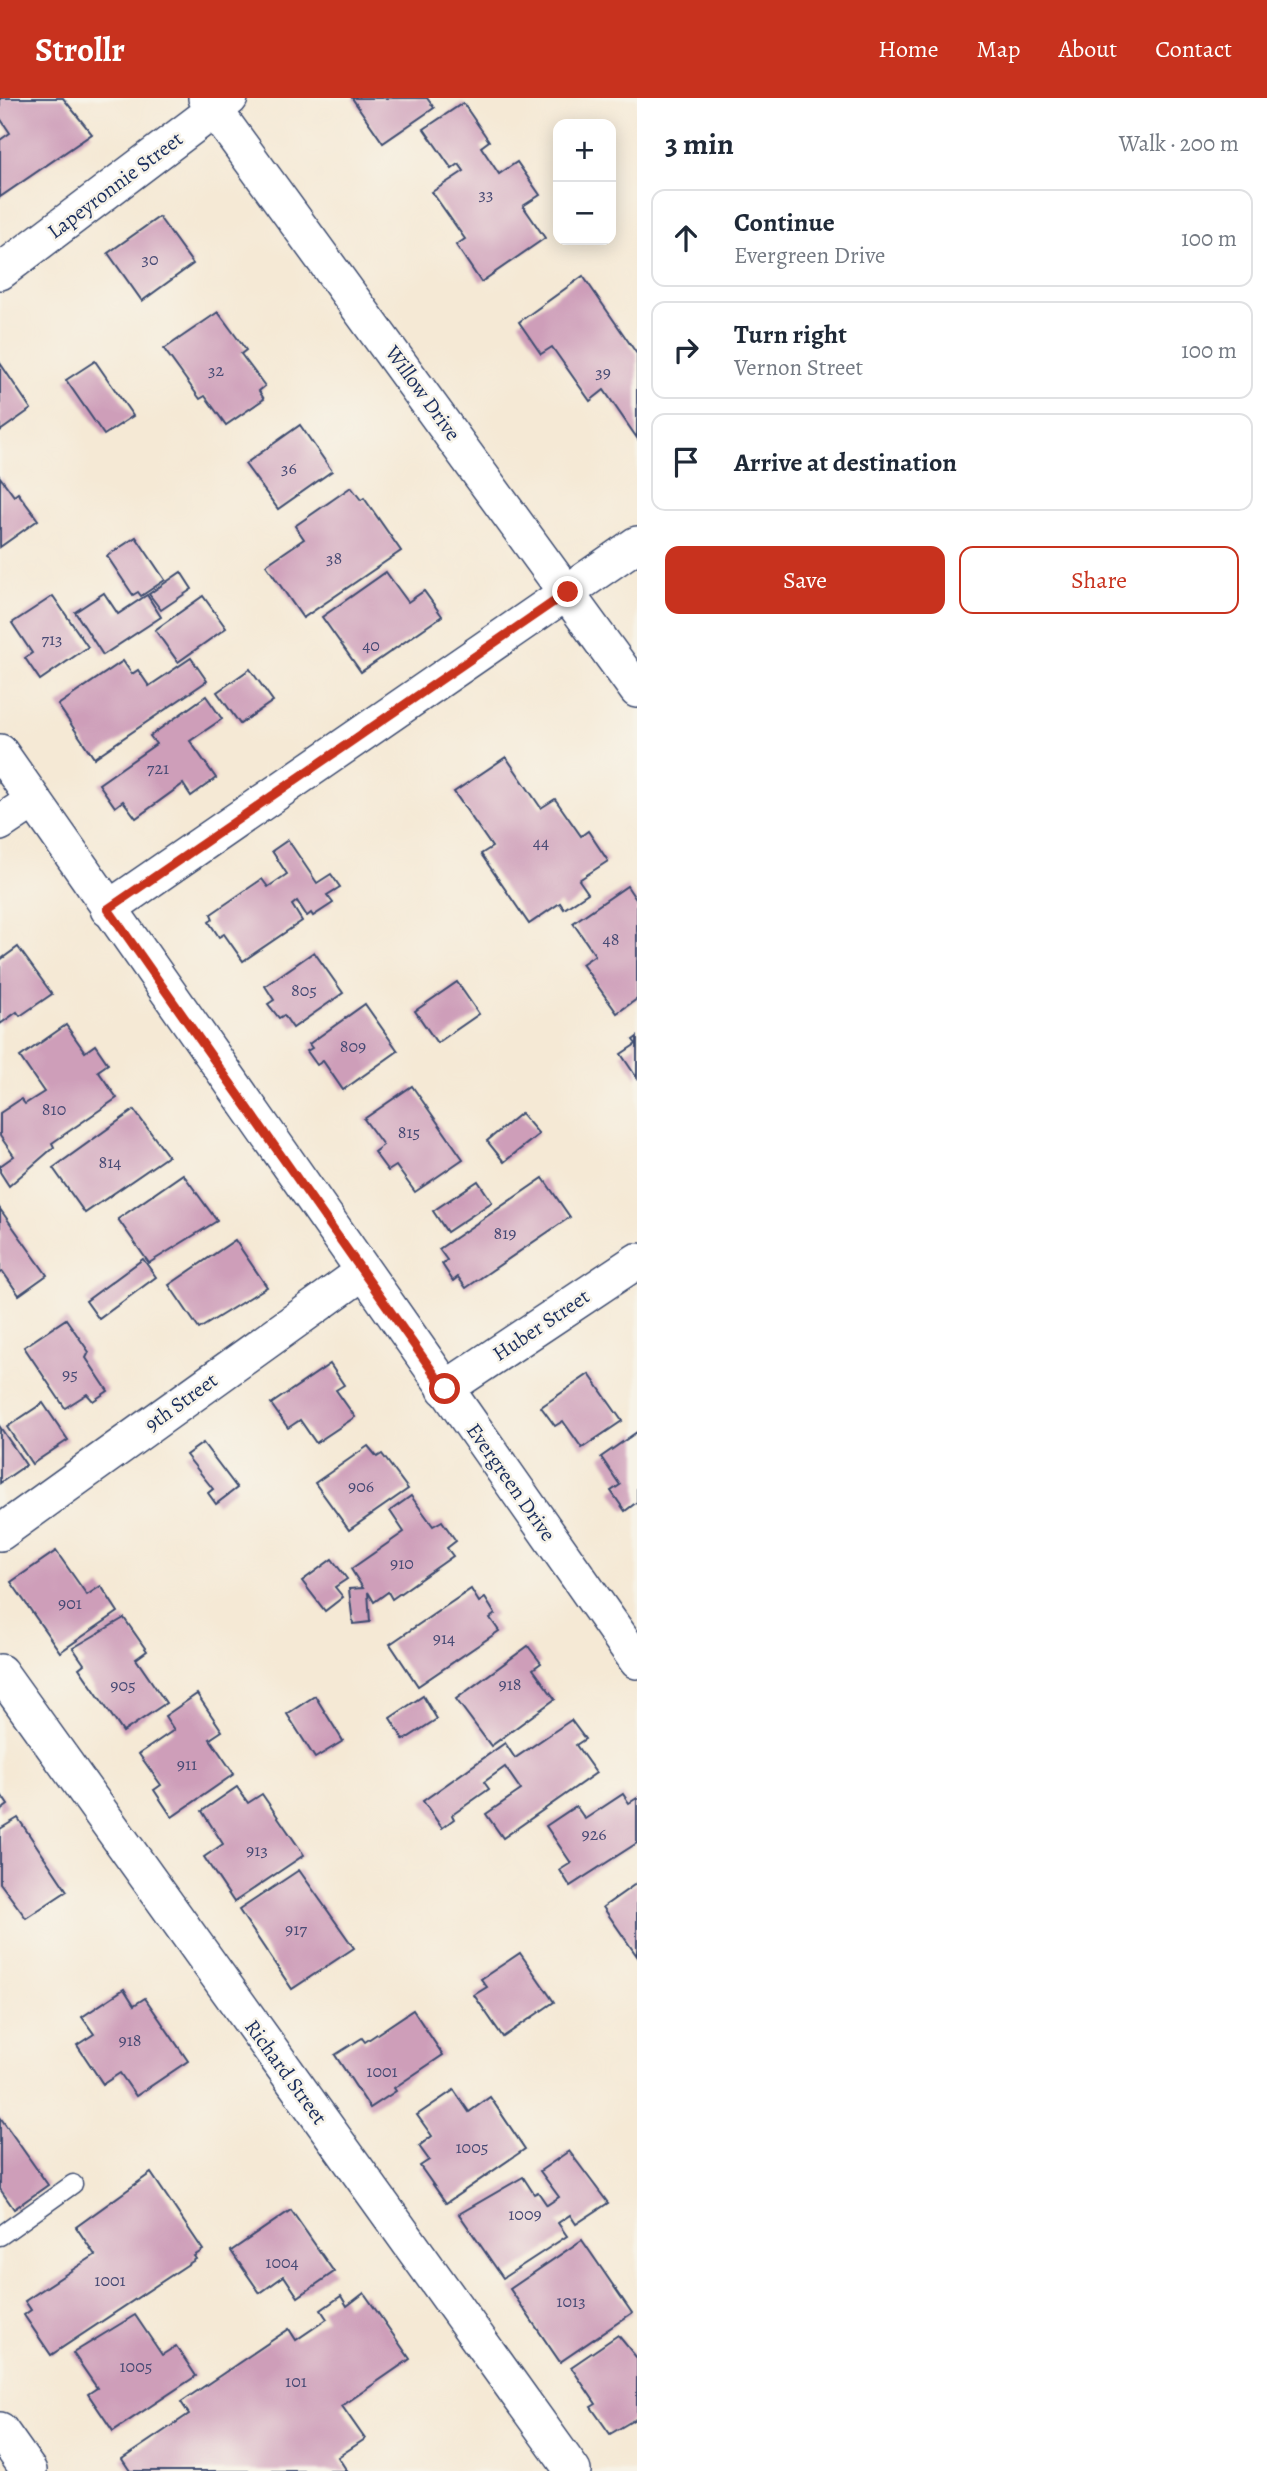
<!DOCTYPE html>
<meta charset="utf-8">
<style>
body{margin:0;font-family:Alegreya,serif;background:#f6f6f7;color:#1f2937}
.controls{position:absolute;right:21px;top:21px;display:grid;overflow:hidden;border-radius:14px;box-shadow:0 4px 18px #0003}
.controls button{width:63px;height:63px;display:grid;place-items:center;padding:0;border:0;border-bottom:2px solid #e0e1e3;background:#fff;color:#1f2937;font:35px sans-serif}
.stop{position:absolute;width:21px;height:21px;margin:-16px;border:5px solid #c8321e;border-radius:50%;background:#fff}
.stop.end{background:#c8321e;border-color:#fff;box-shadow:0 2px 7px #0008}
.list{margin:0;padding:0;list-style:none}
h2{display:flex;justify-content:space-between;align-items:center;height:91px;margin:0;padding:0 28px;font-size:30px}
h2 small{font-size:23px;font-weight:400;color:#747a83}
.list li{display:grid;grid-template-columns:46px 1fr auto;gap:21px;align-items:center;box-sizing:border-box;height:98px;margin:0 14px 14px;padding:0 14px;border:2px solid #e0e1e3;border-radius:14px}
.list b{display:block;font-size:26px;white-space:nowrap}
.list p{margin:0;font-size:23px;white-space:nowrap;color:#747a83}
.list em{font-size:23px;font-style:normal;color:#747a83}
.actions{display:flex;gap:14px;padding:21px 28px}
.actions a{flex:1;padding:16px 0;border:2px solid #c8321e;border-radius:14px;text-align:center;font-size:24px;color:#c8321e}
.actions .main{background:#c8321e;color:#fff}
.icon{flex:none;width:38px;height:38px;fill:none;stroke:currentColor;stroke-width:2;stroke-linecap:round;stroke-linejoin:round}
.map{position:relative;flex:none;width:637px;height:2373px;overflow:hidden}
header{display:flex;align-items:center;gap:42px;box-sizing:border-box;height:98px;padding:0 35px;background:#c8321e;color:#fff}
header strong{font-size:33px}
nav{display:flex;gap:38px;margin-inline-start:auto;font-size:24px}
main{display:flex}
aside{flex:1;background:#fff}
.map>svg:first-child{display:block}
</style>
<header>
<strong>Strollr</strong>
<nav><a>Home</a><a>Map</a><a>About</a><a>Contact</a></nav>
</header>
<main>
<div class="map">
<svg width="637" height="2373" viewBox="0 0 637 2373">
<rect width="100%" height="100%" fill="#f7f3e8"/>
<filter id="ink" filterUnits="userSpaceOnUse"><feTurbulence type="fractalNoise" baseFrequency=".0143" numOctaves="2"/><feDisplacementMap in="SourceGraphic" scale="14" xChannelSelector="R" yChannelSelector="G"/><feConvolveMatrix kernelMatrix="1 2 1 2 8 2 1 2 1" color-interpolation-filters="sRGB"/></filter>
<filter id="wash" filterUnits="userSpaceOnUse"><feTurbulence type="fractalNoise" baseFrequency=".00686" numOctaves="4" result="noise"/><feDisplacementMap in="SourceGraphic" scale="28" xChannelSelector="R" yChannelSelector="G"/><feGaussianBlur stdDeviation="1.57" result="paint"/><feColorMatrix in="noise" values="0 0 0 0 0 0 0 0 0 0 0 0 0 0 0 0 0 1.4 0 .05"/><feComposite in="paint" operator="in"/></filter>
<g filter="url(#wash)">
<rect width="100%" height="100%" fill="#f5e9d5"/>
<g id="blocks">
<g fill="#ce9eb9">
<path d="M0,0H63L92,36L0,99V42L10,35L0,20Z"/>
<path d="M352,0H427L434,10L383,45Z"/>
<path d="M463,5L489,43L481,49L499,76L517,64L540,97L523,108L545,140L481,184L456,147L465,141L432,94L464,73L459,66L452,71L424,31Z"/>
<path d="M159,119L193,166L142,203L108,155Z"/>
<path d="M583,178L637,256V340L604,292L590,303L552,249L541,256L519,224Z"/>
<path d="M218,214L246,252L241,256L265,288L259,293L264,301L226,327L205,298L200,301L164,251Z"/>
<path d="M95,263L133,318L104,337L66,282Z"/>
<path d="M0,265L31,311L0,333Z"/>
<path d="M300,327L332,373L278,411L245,366Z"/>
<path d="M0,379L14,398L18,395L38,422L0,449Z"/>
<path d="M351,389L361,402L364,400L401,453L303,520L266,467L304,441L295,428Z"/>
<path d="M136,439L165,482L141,498L138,494L133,497L107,458Z"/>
<path d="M181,474L192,491L161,512L149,496Z"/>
<path d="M386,474L408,504L424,493L442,518L361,574L322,519Z"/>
<path d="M104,495L118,516L147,497L161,519L103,557L75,514Z"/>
<path d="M53,498L88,549L40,582L25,560L32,555L12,525Z"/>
<path d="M203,498L226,530L178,564L155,532Z"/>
<path d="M191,560L207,583L94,660L58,607L123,563L132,576L138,572L149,588Z"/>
<path d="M250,571L273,603L240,626L217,594Z"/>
<path d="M206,598L222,621L190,643L216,680L191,698L183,686L136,720L123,703L115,709L99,686L156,646L150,638Z"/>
<path d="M506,659L541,710L555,701L581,738L588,733L608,763L579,782L588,795L564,811L560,805L529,826L481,756L492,749L454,694Z"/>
<path d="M288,742L317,785L331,776L340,789L327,797L333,805L313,818L311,815L307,818L297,803L292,807L302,823L243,863L224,836L219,839L209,824L213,821L211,816L262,781L268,789L287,776L272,753Z"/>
<path d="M627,788L637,803V901L617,915L582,866L595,857L573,825Z"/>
<path d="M18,849L52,896L20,918L17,914L0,926V862Z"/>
<path d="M314,854L343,895L293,930L284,917L279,920L268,906L274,902L265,888Z"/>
<path d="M457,884L479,916L437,945L415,913Z"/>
<path d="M365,906L398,953L343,992L323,963L317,967L307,953L312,950L309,946Z"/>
<path d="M66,927L85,954L95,947L108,966L98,973L117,1000L52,1045L54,1049L9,1088L0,1074V1068L14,1058L0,1038V1015L21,1001L25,1006L44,994L20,959Z"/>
<path d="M637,939V980L621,956L636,946L633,942Z"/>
<path d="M412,988L463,1061L415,1094L396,1068L388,1073L374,1054L383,1047L364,1021Z"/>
<path d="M134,1012L168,1058L85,1115L53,1070Z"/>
<path d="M521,1015L539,1036L504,1064L487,1043Z"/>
<path d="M183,1076L217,1123L149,1165L118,1121Z"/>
<path d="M543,1080L570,1119L466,1190L458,1179L453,1183L442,1166L447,1162L439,1151Z"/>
<path d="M478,1083L492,1104L447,1134L433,1113Z"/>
<path d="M0,1111L47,1177L19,1197L3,1174L0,1175Z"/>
<path d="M235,1142L267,1189L199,1231L169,1187Z"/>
<path d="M143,1161L156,1179L99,1221L86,1203Z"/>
<path d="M66,1221L89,1254L86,1260L108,1293L93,1303L87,1296L65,1310L24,1249Z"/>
<path d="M330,1266L344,1287L336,1292L355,1319L316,1345L300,1322L288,1330L271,1306Z"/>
<path d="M589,1276L622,1323L582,1350L563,1323L555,1328L541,1309Z"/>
<path d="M43,1305L68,1342L32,1366L7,1329Z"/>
<path d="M0,1329L26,1367L0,1385Z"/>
<path d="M637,1334V1404L625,1413L611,1393L620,1387L601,1359Z"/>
<path d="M203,1345L237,1390L216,1406L208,1395L213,1391L186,1357Z"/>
<path d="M368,1348L377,1359L382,1356L408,1391L349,1432L315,1385Z"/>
<path d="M411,1398L433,1428L442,1423L456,1443L447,1450L453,1458L392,1501L388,1494L374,1504L368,1494L370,1524L353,1526L349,1491L363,1490L351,1471L404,1434L390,1413Z"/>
<path d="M56,1453L87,1497L101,1488L118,1514L60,1554L11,1484Z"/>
<path d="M332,1461L347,1481L335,1489L343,1499L325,1513L302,1483Z"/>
<path d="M471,1491L479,1504L485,1500L495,1516L490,1520L499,1533L418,1588L390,1546Z"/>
<path d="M124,1520L147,1553L136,1561L166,1605L123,1634L79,1570L84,1566L73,1550Z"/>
<path d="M528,1548L541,1565L533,1571L555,1601L491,1648L456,1601Z"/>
<path d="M197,1596L222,1633L210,1641L234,1676L172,1719L154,1692L161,1687L139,1656L174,1632L165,1618Z"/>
<path d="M315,1598L343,1643L315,1660L287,1616Z"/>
<path d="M423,1598L437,1621L404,1642L390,1620Z"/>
<path d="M571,1622L585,1641L576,1647L596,1675L503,1740L486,1716L521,1692L505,1669L484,1684L489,1691L452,1717L454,1721L442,1730L423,1703L505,1645L515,1660Z"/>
<path d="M237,1689L248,1705L262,1696L304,1757L234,1804L204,1759L223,1746L202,1713Z"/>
<path d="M0,1695L8,1707L0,1713Z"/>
<path d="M623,1696L629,1705L637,1700V1745L570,1788L560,1772L571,1765L546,1728L576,1708L585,1721Z"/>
<path d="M18,1720L67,1793L26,1820L0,1785V1731Z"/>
<path d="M299,1772L354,1850L292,1891L239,1812Z"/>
<path d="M637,1785V1858L603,1809Z"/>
<path d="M520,1855L554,1904L503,1939L474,1897L487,1889L481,1881Z"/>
<path d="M124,1891L134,1907L145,1900L188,1963L136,1998L120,1975L103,1986L77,1947L94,1936L82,1919Z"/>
<path d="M413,1912L443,1957L394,1990L396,1993L370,2010L335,1957L362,1940L365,1944Z"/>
<path d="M454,1992L469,2014L490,1999L525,2051L446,2105L420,2068L429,2062L419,2048L432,2038L417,2017Z"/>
<path d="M0,2019L48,2087L14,2111L0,2091Z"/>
<path d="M569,2053L608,2105L576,2126L570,2117L558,2125L567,2138L503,2180L459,2116L523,2079L534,2096L538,2094L547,2107L559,2099L540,2073Z"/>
<path d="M151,2075L203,2152L194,2158L196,2161L51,2257L24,2217L31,2212L25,2203L95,2157L76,2129Z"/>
<path d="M291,2112L334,2174L298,2199L284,2178L260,2195L231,2153Z"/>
<path d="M582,2142L632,2215L560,2264L510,2191Z"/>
<path d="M364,2195L410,2261L342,2308L365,2341L338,2359L347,2373H130L122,2361L189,2316L181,2304L289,2231L296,2242L327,2221L321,2212L341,2198L347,2208Z"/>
<path d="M135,2217L162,2257L176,2248L196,2278L113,2333L88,2296L97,2290L73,2255Z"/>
<path d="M618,2237L637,2260V2320L610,2336L591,2309L596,2306L571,2269Z"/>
</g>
</g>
</g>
<g filter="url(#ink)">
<use href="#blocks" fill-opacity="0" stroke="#3c4b70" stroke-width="2"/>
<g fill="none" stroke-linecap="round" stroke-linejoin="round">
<defs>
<path id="lane" d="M0,2138L73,2086"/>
<g id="street">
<path d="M206,0L637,592"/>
<path d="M0,174L230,0"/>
<path d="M0,654L637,1563"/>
<path d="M0,725L33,703"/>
<path d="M108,811L637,446"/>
<path d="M445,1291L637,1163"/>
<path d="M0,1435L363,1174"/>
<path d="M0,1574L573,2373"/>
<path d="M0,2332L29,2373"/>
</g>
</defs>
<use href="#lane" stroke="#3c4b70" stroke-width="21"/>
<use href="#street" stroke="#3c4b70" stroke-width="38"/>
<use href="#lane" stroke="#fff" stroke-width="18"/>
<use href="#street" stroke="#fff" stroke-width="35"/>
</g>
</g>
<g fill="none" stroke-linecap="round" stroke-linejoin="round" filter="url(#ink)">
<path stroke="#c8321e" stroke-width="9" d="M445,1291L108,811L568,494"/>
</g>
<g text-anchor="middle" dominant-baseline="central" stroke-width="5" stroke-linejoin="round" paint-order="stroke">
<g font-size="18" fill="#484b75">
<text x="486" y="96">33</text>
<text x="150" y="161">30</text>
<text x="216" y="272">32</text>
<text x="603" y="274">39</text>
<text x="289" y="370">36</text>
<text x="334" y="460">38</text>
<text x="52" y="541">713</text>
<text x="371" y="547">40</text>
<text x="158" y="670">721</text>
<text x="541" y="744">44</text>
<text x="611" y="841">48</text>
<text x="304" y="892">805</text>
<text x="353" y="948">809</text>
<text x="54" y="1011">810</text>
<text x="409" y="1034">815</text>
<text x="110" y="1064">814</text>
<text x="505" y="1135">819</text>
<text x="70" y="1276">95</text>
<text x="361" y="1388">906</text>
<text x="402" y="1465">910</text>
<text x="70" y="1505">901</text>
<text x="444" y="1540">914</text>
<text x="510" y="1586">918</text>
<text x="123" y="1587">905</text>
<text x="187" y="1666">911</text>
<text x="594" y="1736">926</text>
<text x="257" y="1752">913</text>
<text x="296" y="1831">917</text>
<text x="130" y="1942">918</text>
<text x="382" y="1973">1001</text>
<text x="472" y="2049">1005</text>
<text x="525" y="2116">1009</text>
<text x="282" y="2164">1004</text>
<text x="110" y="2182">1001</text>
<text x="571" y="2203">1013</text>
<text x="136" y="2268">1005</text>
<text x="296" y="2283">101</text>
</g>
<g font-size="21" fill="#1b2f5e" stroke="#f7f3e8">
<text transform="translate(115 87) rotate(-37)">Lapeyronnie Street</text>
<text transform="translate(423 295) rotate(54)">Willow Drive</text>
<text transform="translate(541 1227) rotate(-34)">Huber Street</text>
<text transform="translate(181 1304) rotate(-36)">9th Street</text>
<text transform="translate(511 1384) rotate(55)">Evergreen Drive</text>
<text transform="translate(286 1974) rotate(54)">Richard Street</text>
</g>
</g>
</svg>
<div class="controls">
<button>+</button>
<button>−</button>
</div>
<div class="stop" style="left:445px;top:1291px"></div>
<div class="stop end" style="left:568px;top:494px"></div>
</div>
<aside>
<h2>3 min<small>Walk · 200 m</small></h2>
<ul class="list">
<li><svg class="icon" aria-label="ahead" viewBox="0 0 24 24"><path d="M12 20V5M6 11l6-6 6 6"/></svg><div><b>Continue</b><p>Evergreen Drive</p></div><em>100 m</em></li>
<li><svg class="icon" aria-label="right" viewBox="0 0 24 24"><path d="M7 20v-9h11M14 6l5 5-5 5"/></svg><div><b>Turn right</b><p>Vernon Street</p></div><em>100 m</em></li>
<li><svg class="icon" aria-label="arrive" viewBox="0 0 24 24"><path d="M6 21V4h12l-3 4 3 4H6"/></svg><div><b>Arrive at destination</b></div></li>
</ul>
<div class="actions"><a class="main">Save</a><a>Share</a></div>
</aside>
</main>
